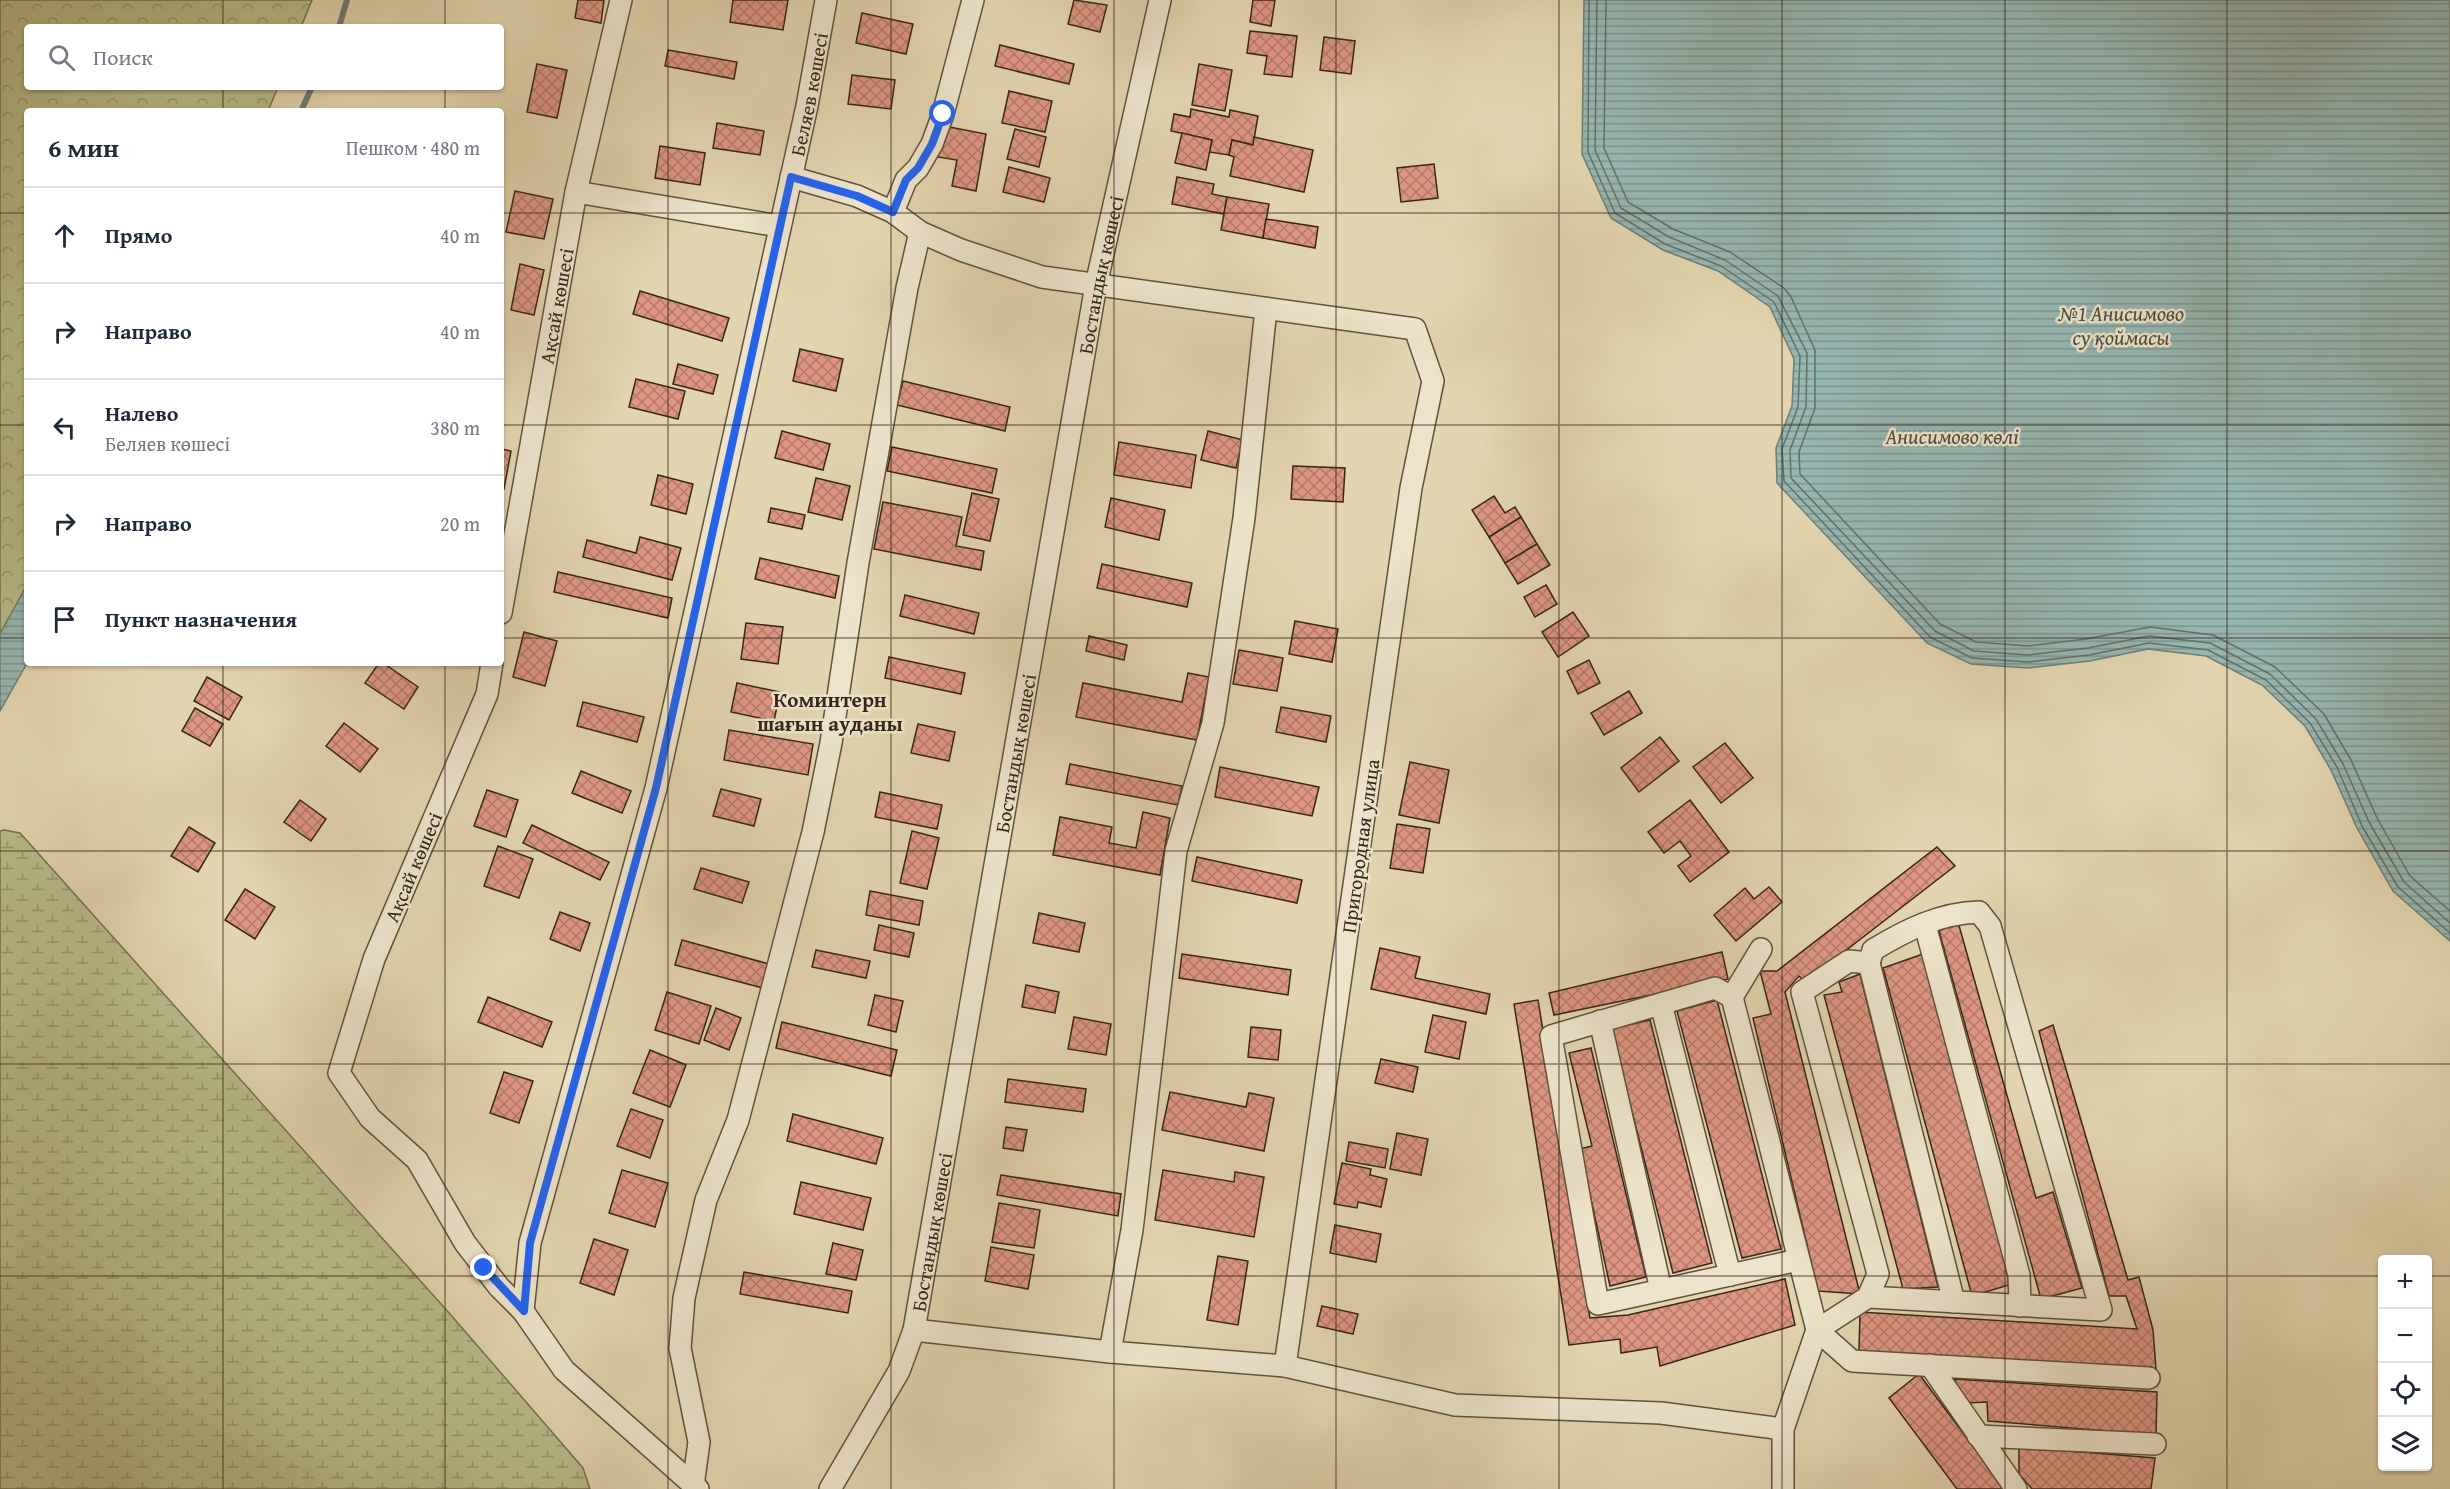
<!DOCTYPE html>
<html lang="ru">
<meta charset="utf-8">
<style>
body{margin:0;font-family:"Gentium Book Plus",serif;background:#f2f2f3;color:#1f2937}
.controls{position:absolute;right:18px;bottom:18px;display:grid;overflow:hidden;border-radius:6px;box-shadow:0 2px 4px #0004}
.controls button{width:54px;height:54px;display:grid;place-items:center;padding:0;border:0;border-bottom:2px solid #e0e1e3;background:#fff;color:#1f2937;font:30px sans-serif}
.stop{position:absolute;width:18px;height:18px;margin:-14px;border:4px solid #2563eb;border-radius:50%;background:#fff}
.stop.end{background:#2563eb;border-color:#fff;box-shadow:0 2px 6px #0008}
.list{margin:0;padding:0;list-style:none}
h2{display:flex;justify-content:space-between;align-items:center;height:78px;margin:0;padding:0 24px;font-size:26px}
h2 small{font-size:20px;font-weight:400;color:#747a83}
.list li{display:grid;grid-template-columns:39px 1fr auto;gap:18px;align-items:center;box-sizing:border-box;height:96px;padding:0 24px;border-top:2px solid #e0e1e3}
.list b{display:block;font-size:22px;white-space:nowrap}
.list p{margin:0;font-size:20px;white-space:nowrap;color:#747a83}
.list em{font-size:20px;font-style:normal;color:#747a83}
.icon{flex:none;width:33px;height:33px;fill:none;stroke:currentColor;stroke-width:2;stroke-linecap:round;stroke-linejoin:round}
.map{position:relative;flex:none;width:2450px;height:1489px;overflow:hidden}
.search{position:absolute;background:#fff;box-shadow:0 2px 4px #0004;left:24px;top:24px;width:480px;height:66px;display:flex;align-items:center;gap:15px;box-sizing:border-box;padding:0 21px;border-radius:6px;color:#747a83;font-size:22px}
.panel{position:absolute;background:#fff;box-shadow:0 2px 4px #0004;left:24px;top:108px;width:480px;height:558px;border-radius:6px}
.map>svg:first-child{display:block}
</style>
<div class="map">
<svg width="2450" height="1489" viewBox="0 0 2450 1489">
<defs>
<pattern id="forest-crowns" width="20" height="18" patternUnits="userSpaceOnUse" patternTransform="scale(1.5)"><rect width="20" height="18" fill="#b8bb87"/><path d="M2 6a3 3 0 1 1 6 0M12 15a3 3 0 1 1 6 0" fill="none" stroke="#96986e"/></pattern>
<pattern id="wetland-marsh" width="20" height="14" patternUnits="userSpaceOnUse" patternTransform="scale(1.5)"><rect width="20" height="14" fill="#b8bb87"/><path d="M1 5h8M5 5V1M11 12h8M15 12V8" fill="none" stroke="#96986e"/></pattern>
<pattern id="water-rules" width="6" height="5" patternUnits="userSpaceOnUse" patternTransform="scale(1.5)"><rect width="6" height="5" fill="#96b7b2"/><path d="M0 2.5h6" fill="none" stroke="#7b9590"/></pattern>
<pattern id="building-cross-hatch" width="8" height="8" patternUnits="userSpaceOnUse" patternTransform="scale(1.5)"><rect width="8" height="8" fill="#de9681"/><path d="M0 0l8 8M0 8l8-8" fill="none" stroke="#b57a69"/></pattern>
</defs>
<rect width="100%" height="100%" fill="#e2d4ae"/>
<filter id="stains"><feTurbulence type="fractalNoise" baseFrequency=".00333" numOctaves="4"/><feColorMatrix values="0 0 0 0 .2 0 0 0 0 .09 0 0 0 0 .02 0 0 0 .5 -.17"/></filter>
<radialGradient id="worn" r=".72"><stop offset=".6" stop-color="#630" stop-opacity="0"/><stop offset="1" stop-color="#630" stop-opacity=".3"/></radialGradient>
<path fill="url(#forest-crowns)" stroke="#767150" stroke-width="1.5" d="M0,0H312L301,27H27V87H278L268,111H27V585L0,634Z"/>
<path fill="url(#wetland-marsh)" stroke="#767150" stroke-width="1.5" d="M4,830L20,833L450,1314L583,1468L590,1489H0V831Z"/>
<g fill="url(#water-rules)" stroke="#6f7d75" stroke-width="1.5">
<path d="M1584,0H2450V941L2393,891L2357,828L2331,770L2305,726L2262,685L2206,656L2148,649L2090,661L2028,668L1971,664L1927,643L1777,483L1776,448L1792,406L1794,359L1770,307L1718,271L1663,250L1611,218L1582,154Z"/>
<path d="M27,585V663L0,711V634Z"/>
</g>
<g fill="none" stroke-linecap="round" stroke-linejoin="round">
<g stroke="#656f66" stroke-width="1.5">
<path d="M1589,0L1588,152L1615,213L1665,244L1721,266L1774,302L1800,356L1798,407L1782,449L1784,481L1930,637L1972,658L2028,662L2089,655L2149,643L2208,650L2266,680L2310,723L2337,767L2362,826L2398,887L2450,933"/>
<path d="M1597,0L1595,150L1621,208L1669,237L1725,260L1778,296L1807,353L1806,407L1790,450L1791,478L1935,631L1974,651L2028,655L2088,648L2149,636L2210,643L2270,674L2316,719L2343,764L2369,822L2404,882L2450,923"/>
<path d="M1606,0L1604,148L1628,202L1673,229L1730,252L1784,288L1791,297L1815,350V408L1799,452L1800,474L1940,624L1976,642L2028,646L2086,639L2150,627L2213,635L2275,667L2324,714L2351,760L2377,818L2410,876L2450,911"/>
</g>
<g stroke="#6f7d75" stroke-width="6">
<path d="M339,27L347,0"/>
<path d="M301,111L312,87"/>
</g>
</g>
<g fill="url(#building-cross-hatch)" stroke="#342719" stroke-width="1.5">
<path d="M578,0H604L601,23L575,18Z"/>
<path d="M733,0H788L783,30L730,22Z"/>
<path d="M1074,0L1107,5L1100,32L1068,24Z"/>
<path d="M1253,0H1275L1271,26L1250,22Z"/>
<path d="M862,13L913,24L906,54L856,43Z"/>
<path d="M1250,31L1297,36L1292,77L1264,74L1267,56L1247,53Z"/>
<path d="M1324,37L1355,41L1351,74L1320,70Z"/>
<path d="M1000,45L1074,64L1069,84L995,66Z"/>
<path d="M668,50L737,62L734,79L665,66Z"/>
<path d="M537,64L567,70L557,118L527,112Z"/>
<path d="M1199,64L1232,70L1225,111L1192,105Z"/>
<path d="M852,75L895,80L891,109L848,104Z"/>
<path d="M1009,91L1052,101L1045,132L1002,123Z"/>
<path d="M1191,109L1229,117L1230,110L1258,116L1253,145L1232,140L1229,155L1209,152L1212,140L1171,131L1174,114L1190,117Z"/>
<path d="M717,123L764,131L760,155L713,148Z"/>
<path d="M944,126L986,134L976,191L952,186L957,160L938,157Z"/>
<path d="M1015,129L1046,137L1039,167L1007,159Z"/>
<path d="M1182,133L1212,140L1206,170L1175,163Z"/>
<path d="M1254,137L1313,150L1304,192L1230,176L1234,157L1229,155L1232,140L1253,145Z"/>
<path d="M660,146L705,153L700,185L655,178Z"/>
<path d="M1434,164L1438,198L1401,202L1397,168Z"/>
<path d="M1009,167L1050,178L1044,202L1003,192Z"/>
<path d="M1177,177L1214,184L1212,194L1227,197L1224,214L1172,204Z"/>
<path d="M515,191L553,199L544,239L506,232Z"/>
<path d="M1227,197L1269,204L1263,238L1221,230Z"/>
<path d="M1266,219L1318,227L1315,248L1263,238Z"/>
<path d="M520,264L544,270L534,315L511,310Z"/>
<path d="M640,291L729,318L722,341L633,314Z"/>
<path d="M800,349L843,359L836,391L793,381Z"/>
<path d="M678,364L718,375L713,394L673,384Z"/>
<path d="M636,379L685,391L678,419L629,407Z"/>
<path d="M903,381L1010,407L1005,431L897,405Z"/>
<path d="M782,431L830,444L823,470L775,458Z"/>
<path d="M1208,431L1243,440L1236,468L1201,460Z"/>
<path d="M1119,442L1196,455L1191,488L1114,475Z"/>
<path d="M892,447L997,469L992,493L887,471Z"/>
<path d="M501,449L511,451L504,489L501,488Z"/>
<path d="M1293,466L1345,468L1343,502L1291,499Z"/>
<path d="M658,475L693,484L686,514L651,505Z"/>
<path d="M816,478L850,486L842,520L808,512Z"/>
<path d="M972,493L999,499L990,541L963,535Z"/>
<path d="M1494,496L1505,513L1515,507L1521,517L1489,537L1472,510Z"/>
<path d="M1111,498L1165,510L1159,540L1105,527Z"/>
<path d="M883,502L962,517L956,546L984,551L981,570L874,549Z"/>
<path d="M771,508L805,515L802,529L768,522Z"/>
<path d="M1521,517L1537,544L1505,563L1489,537Z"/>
<path d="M640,537L681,548L672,580L583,557L587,540L636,553Z"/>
<path d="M1537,544L1550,565L1518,584L1505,563Z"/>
<path d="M760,558L839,576L835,598L755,579Z"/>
<path d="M1102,564L1192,583L1187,607L1097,588Z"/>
<path d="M558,572L672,598L668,618L554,592Z"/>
<path d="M1546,585L1557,604L1535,617L1524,597Z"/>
<path d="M905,595L979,613L974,634L900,616Z"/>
<path d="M1573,612L1589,636L1558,657L1542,632Z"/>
<path d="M1295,621L1338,629L1332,662L1289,654Z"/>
<path d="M746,623L783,627L778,664L741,659Z"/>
<path d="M524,632L557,641L545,686L513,677Z"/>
<path d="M1089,636L1127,645L1124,660L1086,651Z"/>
<path d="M1239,650L1283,658L1277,691L1233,684Z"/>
<path d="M889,657L965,673L961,694L885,678Z"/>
<path d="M1589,660L1600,683L1578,694L1567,671Z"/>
<path d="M379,663H383L418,687L404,709L365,683Z"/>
<path d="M1188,673L1209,677L1197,740L1076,717L1083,683L1182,702Z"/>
<path d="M207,677L242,697L229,720L194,701Z"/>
<path d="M737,683L780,692L774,721L731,712Z"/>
<path d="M1629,691L1642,713L1604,735L1591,713Z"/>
<path d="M583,702L644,717L637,742L577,726Z"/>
<path d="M1281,707L1331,716L1326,742L1276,732Z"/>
<path d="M195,708L223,724L210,746L182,731Z"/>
<path d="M344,723L378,749L360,772L326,746Z"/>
<path d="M918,724L955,732L949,761L911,753Z"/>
<path d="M729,730L813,744L808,775L724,760Z"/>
<path d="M1660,737L1679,761L1639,792L1621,768Z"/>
<path d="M1725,743L1753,778L1721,803L1693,767Z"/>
<path d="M1410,762L1449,770L1439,823L1399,815Z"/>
<path d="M1070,764L1182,786L1178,805L1066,784Z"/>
<path d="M1220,767L1319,787L1312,816L1215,797Z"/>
<path d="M581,771L631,791L622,813L572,793Z"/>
<path d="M721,789L761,799L754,826L713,816Z"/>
<path d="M487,790L518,800L506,837L474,826Z"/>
<path d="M880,792L942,805L937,829L875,817Z"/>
<path d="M300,800L326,819L311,841L284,822Z"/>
<path d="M1690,800L1729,852L1690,882L1678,866L1691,856L1680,841L1664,853L1648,832Z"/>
<path d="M1143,812L1170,818L1160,875L1053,855L1060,817L1112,827L1109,843L1136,848Z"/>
<path d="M1397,824L1430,829L1423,873L1390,868Z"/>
<path d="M532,825L609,862L600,880L523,843Z"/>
<path d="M189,827L215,843L198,872L171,856Z"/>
<path d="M912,831L939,838L927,889L900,883Z"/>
<path d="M498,846L533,859L519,898L484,886Z"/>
<path d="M1937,847L1955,866L1805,982L1799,976L1785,992L1860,1294L1818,1291L1753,1018L1771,1014L1760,971H1777Z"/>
<path d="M1197,857L1302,880L1297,903L1192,881Z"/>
<path d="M701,868L749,882L742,903L694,889Z"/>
<path d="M1769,887L1782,902L1736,941L1714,915L1745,888L1754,899Z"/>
<path d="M245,889L275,907L255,939L225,920Z"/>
<path d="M870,891L923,901L919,925L866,915Z"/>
<path d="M560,912L590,923L580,951L550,939Z"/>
<path d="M1039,913L1085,923L1079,952L1033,943Z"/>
<path d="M1958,922L2036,1198L2053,1192L2082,1288L2041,1299L1939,931Z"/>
<path d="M879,925L914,933L909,957L874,950Z"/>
<path d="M682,940L769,964L763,988L675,965Z"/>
<path d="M1380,948L1420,957L1415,978L1490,994L1486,1014L1371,989Z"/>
<path d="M816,950L870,961L866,978L812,967Z"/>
<path d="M1722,952L1728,979L1554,1015L1549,993Z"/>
<path d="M1182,954L1291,970L1288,995L1179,978Z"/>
<path d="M1923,954L2012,1284L1972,1296L1883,968Z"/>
<path d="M1860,974L1938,1287L1903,1289L1824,995L1842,992L1839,982Z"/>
<path d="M1026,985L1059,992L1055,1013L1022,1007Z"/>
<path d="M667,992L711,1006L699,1044L655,1030Z"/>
<path d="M875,995L903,1001L896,1032L868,1025Z"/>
<path d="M488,997L552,1022L542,1047L478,1022Z"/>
<path d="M1538,1000L1590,1318L1628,1315L1785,1279L1795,1325L1660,1366L1657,1347L1621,1353L1620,1339L1569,1345L1514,1004Z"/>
<path d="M1717,1000L1781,1249L1742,1258L1677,1011Z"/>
<path d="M716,1008L741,1018L729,1050L704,1040Z"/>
<path d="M1433,1015L1466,1022L1459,1059L1425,1052Z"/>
<path d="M1074,1017L1111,1024L1106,1055L1068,1049Z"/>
<path d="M1650,1020L1712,1263L1673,1273L1611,1029Z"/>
<path d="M782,1022L897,1050L891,1076L776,1048Z"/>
<path d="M2053,1025L2128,1280L2139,1277L2153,1330L2156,1369L1859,1352L1860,1312L2137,1329L2126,1296H2109L2039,1031Z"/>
<path d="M1251,1027L1281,1030L1278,1060L1248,1057Z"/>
<path d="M1591,1048L1646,1277L1610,1286L1580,1149L1592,1146L1569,1053Z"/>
<path d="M650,1050L686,1065L670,1107L633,1093Z"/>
<path d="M1381,1059L1418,1067L1413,1092L1375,1083Z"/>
<path d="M504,1072L533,1081L519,1123L490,1113Z"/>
<path d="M1008,1079L1086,1089L1083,1112L1005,1102Z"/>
<path d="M1170,1092L1246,1107L1249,1093L1274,1098L1264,1151L1162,1130Z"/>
<path d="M631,1109L663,1120L650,1158L617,1146Z"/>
<path d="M793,1114L883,1138L876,1164L787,1141Z"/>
<path d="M1006,1127L1027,1130L1023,1151L1003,1148Z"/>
<path d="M1397,1133L1428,1139L1421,1175L1390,1169Z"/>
<path d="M1349,1142L1388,1149L1385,1168L1346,1161Z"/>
<path d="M1342,1163L1371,1169L1370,1175L1387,1179L1381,1207L1358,1202L1357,1208L1334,1204Z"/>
<path d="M622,1170L668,1183L655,1227L609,1213Z"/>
<path d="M1163,1170L1234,1182L1235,1172L1264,1177L1254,1237L1155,1220Z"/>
<path d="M1001,1175L1121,1194L1118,1216L997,1195Z"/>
<path d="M801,1182L871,1198L863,1230L794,1214Z"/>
<path d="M999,1203L1040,1210L1034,1248L992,1242Z"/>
<path d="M1335,1225L1381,1234L1376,1262L1330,1253Z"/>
<path d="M594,1239L628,1250L614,1295L580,1283Z"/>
<path d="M833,1243L863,1250L856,1280L826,1274Z"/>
<path d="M991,1247L1034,1255L1028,1289L985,1281Z"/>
<path d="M1218,1256L1248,1261L1238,1325L1207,1320Z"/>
<path d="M744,1272L852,1291L848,1313L740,1294Z"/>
<path d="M1322,1306L1358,1314L1353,1334L1317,1326Z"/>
<path d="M1919,1374L2005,1489H1957L1889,1398Z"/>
<path d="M1954,1379L2157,1392L2156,1435L1988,1421L1987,1402L1966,1403Z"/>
<path d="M2019,1447L2155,1458L2151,1489H2032L2019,1474Z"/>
</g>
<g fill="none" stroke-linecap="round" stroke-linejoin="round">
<defs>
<g id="minor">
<path d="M791,177L857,196L893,212L920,232L961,250L1042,277L1415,329L1433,381L1411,488L1285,1366"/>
<path d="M576,192L779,226"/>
<path d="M893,212L906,180L918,168L932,144L943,114L973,0"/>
<path id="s1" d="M501,613L576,192L621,0"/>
<path d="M492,663L487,694L374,959L339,1073L370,1118L417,1160L465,1243L499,1287L523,1311"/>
<path d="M1925,925L2019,1275L2020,1306"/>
<path d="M1761,949L1732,997L1817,1330L1852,1361L2149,1378"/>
<path d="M1869,963L1954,1302"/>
<path d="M1732,997L1715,988L1551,1036L1598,1304L1798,1260"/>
<path d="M1661,1004L1730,1275"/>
<path d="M1600,1021L1661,1290"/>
<path d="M914,1330L1110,1352L1285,1366L1455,1405L1661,1413L1783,1429"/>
<path d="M1110,1352L1132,1230L1176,851L1213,723L1244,518L1266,309"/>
<path d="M1930,1365L2016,1489"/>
<path d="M1978,1436L2155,1444"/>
<path d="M693,1486L699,1442L680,1348L684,1298L706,1200L738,1120L813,832L831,743L858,563L907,288L920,232"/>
<path id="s2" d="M698,1489L564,1370L523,1311L530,1243L656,788L807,106L826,0"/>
<path id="s3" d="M830,1489L899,1371L914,1330L1096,285L1160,0"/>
<path d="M1783,1489V1429L1817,1330L1868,1297L2101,1310L1990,926L1979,912C1940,913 1906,930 1873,950L1869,963L1849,961L1802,992L1878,1274L1868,1297"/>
</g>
</defs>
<use href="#minor" stroke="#60523e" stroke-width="24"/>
<use href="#minor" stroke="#ece3ca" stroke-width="21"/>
</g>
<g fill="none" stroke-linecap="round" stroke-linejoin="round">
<path stroke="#2563eb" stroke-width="8" d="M484,1268L524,1311L530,1243L656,788L791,177L857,196L893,212L906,180L918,168L932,144L943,114"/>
</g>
<path fill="none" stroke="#342719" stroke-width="1.5" stroke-opacity="0.55" d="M223,0V27M445,0V27M668,0V1489M891,0V1489M1114,0V1489M1336,0V1489M1559,0V1489M1782,0V1489M2005,0V1489M2227,0V1489M223,87V111M445,87V111M0,213H27M501,213H2450M0,425H27M501,425H2450M0,638H27M501,638H2450M223,663V1489M445,663V1489M0,851H2450M0,1064H2450M0,1276H2382M2428,1276H2450"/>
<g text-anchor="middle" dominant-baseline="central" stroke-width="5" stroke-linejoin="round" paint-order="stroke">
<g font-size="20" fill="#342719" stroke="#ece3ca">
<text stroke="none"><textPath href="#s2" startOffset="1502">Беляев көшесі</textPath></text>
<text stroke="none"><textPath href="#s3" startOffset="1252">Бостандық көшесі</textPath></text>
<text stroke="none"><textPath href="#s1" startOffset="312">Ақсай көшесі</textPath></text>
<text stroke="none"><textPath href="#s3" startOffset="766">Бостандық көшесі</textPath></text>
<text transform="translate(1360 846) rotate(-82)">Пригородная улица</text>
<text transform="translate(413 867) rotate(-67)">Ақсай көшесі</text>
<text stroke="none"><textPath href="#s3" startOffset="280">Бостандық көшесі</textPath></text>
</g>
<g font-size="21" font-style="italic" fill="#4c4b3f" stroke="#ece3ca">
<text x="2121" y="313">№1 Анисимово<tspan x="2121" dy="24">су қоймасы</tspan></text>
<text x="1952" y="436">Анисимово көлі</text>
</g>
<g font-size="21" font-weight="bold" fill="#342719" stroke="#ece3ca">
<text x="830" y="699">Коминтерн<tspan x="830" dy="24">шағын ауданы</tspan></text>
</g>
</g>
<rect width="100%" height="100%" filter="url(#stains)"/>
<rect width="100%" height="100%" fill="url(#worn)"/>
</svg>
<div class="controls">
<button>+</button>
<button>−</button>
<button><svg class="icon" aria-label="locate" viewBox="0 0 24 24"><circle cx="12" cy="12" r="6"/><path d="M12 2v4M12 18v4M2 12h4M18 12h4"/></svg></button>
<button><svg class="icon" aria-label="layers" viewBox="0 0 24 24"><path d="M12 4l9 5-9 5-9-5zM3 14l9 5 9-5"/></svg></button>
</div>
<div class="stop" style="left:943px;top:114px"></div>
<div class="stop end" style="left:484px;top:1268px"></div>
<div class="search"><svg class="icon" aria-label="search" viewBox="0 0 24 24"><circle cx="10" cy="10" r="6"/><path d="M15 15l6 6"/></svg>Поиск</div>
<section class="panel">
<h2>6 мин<small>Пешком · 480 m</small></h2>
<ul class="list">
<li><svg class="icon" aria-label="ahead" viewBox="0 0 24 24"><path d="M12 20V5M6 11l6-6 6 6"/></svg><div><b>Прямо</b></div><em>40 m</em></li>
<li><svg class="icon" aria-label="right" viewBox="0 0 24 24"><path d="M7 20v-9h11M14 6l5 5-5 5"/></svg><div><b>Направо</b></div><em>40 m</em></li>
<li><svg class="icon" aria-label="left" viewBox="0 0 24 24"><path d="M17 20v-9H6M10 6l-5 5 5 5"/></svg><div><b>Налево</b><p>Беляев көшесі</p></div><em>380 m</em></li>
<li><svg class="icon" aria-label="right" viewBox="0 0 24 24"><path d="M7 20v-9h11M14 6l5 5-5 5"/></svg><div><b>Направо</b></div><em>20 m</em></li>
<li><svg class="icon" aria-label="arrive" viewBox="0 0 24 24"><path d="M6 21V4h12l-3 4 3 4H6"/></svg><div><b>Пункт назначения</b></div></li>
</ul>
</section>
</div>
